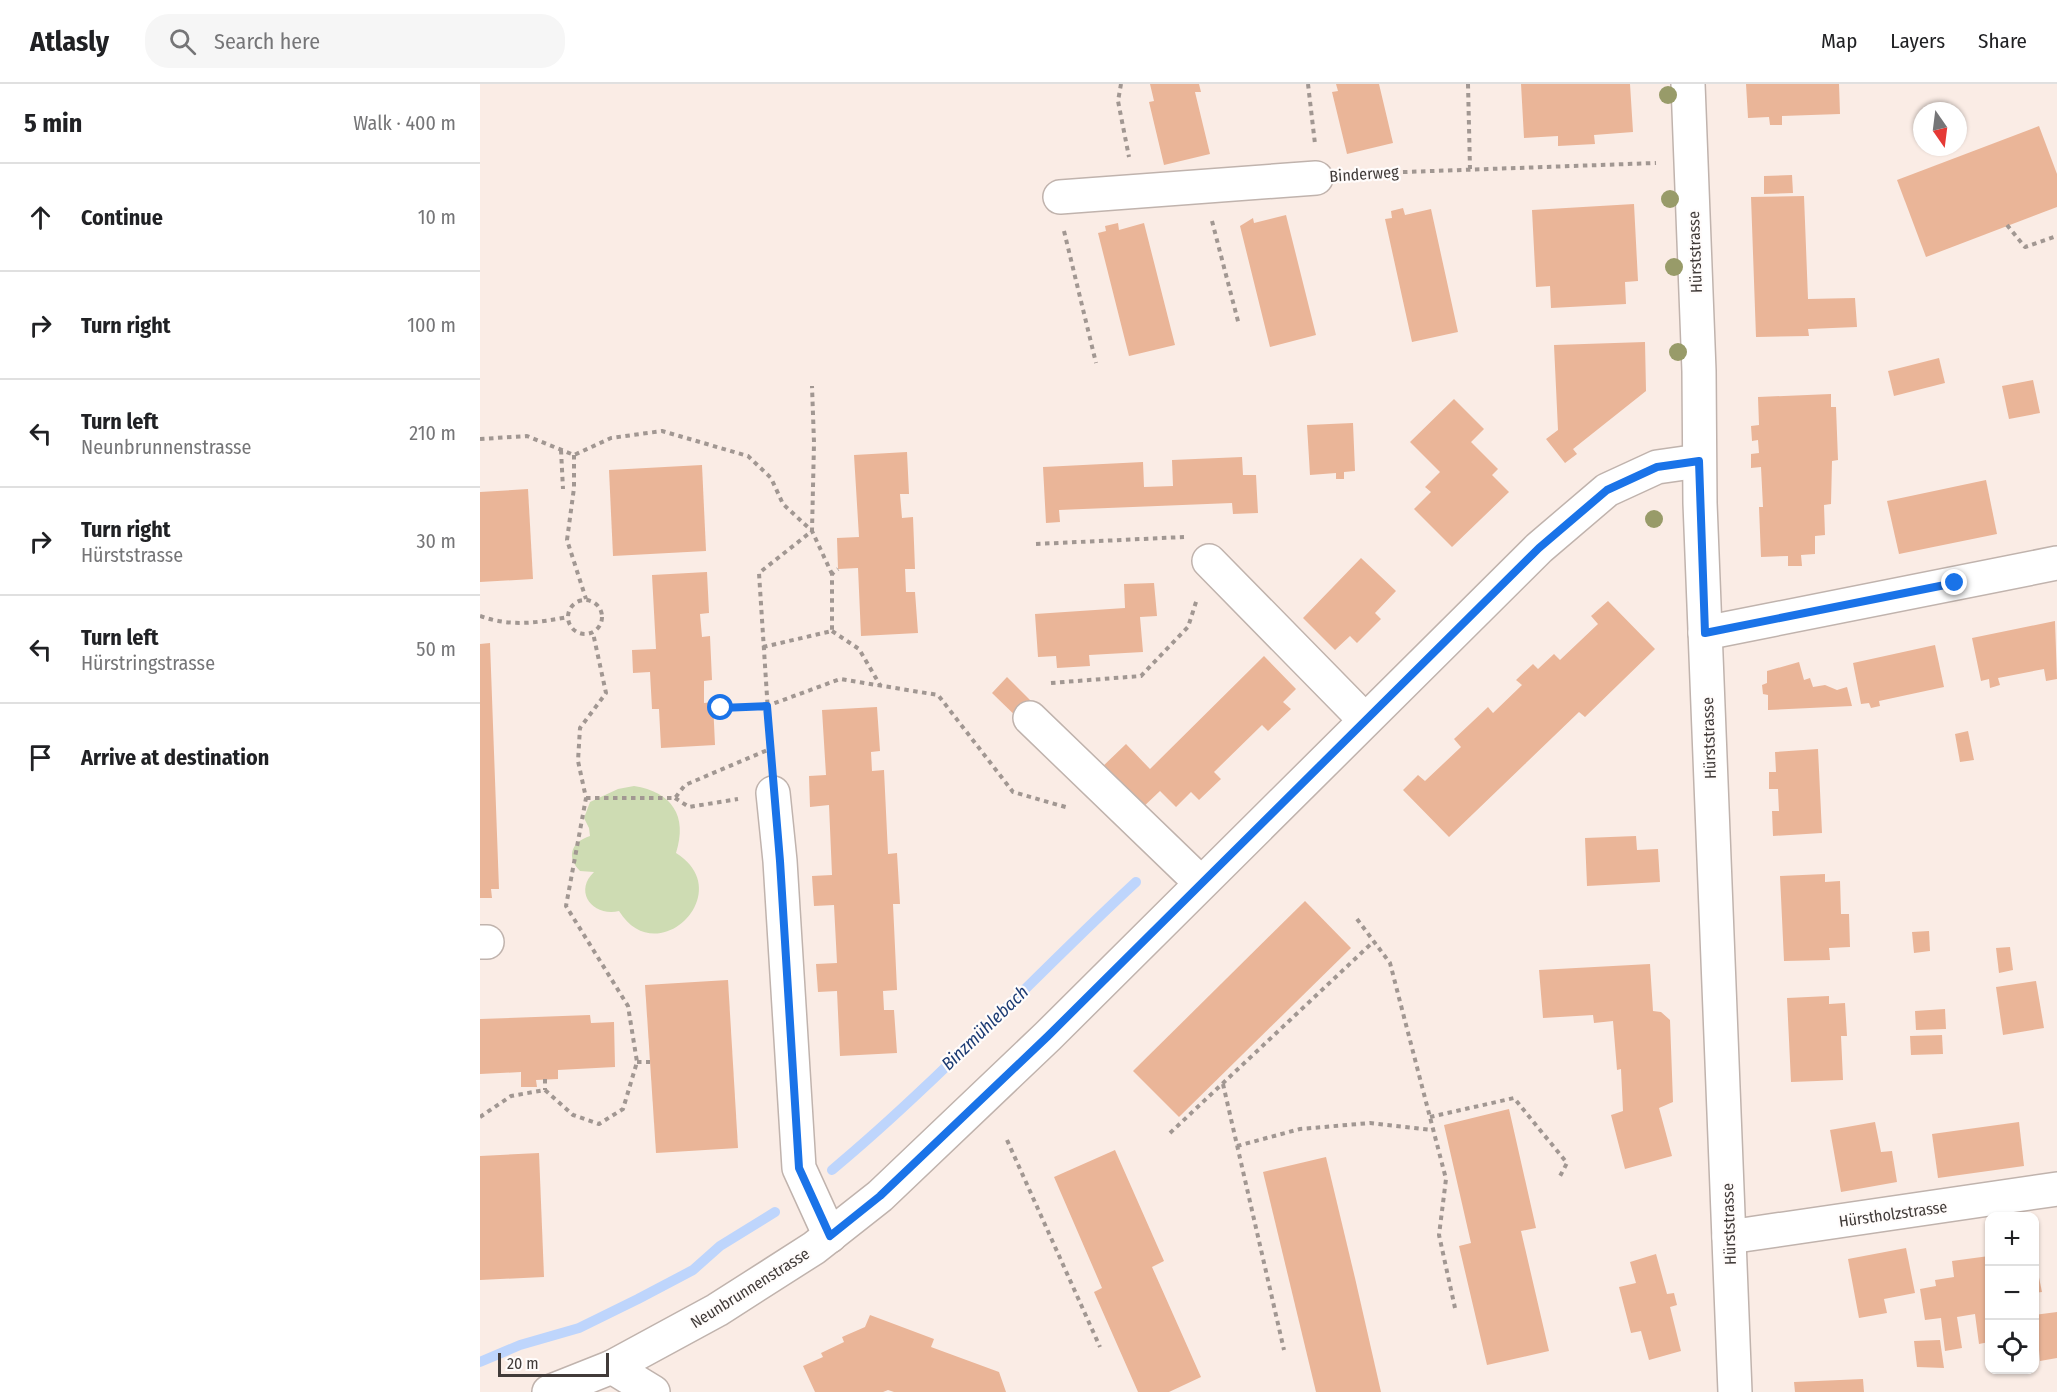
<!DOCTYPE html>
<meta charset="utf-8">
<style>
body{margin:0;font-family:"Fira Sans Condensed",sans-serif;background:#f6f6f6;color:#202124}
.controls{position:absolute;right:18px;bottom:18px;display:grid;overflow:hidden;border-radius:12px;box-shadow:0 2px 4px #0004}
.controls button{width:54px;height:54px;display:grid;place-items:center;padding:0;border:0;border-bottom:2px solid #e0e0e0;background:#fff;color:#202124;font:30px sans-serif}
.compass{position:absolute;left:1433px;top:18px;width:54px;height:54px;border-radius:50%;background:#fff;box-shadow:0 2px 4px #0004;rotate:166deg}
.scale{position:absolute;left:18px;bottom:15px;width:111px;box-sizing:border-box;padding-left:6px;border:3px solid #413b39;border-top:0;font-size:16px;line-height:21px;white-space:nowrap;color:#413b39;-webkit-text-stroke:4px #fffcfb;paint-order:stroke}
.stop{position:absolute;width:18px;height:18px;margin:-14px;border:4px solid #1a73e8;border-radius:50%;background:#fff}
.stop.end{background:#1a73e8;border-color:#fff;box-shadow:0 2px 6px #0008}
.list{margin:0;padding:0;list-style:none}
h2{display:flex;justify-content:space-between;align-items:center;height:78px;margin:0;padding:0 24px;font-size:26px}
h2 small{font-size:20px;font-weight:400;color:#757577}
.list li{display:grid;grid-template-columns:39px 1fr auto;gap:18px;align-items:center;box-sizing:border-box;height:108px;padding:0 24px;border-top:2px solid #e0e0e0}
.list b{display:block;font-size:22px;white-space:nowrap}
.list p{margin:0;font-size:20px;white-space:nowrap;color:#757577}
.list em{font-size:20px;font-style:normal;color:#757577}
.icon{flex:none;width:33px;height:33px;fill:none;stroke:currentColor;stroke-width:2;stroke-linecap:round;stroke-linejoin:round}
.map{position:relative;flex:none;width:1577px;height:1308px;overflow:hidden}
header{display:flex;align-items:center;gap:36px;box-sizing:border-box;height:84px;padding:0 30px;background:#fff;border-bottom:2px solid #e0e0e0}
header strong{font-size:28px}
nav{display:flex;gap:33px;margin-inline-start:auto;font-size:21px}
.search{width:420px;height:54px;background:#f6f6f6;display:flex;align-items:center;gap:15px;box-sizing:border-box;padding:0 21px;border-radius:24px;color:#757577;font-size:22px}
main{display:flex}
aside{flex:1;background:#fff}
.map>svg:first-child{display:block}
</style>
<header>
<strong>Atlasly</strong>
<div class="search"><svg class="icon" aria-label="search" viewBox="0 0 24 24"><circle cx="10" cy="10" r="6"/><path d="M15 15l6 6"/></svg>Search here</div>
<nav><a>Map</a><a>Layers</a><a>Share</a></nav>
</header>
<main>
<aside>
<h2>5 min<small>Walk · 400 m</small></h2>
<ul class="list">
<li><svg class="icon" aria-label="ahead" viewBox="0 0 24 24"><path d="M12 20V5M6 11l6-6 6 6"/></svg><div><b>Continue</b></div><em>10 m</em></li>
<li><svg class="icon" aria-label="right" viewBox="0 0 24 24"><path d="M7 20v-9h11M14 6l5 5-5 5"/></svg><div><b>Turn right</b></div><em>100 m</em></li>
<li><svg class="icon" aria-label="left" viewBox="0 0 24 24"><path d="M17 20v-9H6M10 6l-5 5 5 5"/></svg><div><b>Turn left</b><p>Neunbrunnenstrasse</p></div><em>210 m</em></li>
<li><svg class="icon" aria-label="right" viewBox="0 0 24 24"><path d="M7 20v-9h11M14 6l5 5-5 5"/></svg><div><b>Turn right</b><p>Hürststrasse</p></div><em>30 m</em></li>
<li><svg class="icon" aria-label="left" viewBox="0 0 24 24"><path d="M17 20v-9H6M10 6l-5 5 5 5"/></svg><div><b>Turn left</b><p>Hürstringstrasse</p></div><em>50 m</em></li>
<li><svg class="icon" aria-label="arrive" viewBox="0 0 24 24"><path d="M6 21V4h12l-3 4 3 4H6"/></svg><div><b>Arrive at destination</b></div></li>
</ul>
</aside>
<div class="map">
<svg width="1577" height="1308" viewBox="0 0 1577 1308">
<rect width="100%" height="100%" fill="#faece5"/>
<path fill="#cedcb3" d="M154,702C192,708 208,732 196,769C259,808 177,889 139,827C113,833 93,808 114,788L100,787C86,773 91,758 110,752L109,744L104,734L110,718L138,705Z"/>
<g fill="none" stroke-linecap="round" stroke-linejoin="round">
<g stroke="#bed5fc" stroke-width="10">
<path d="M352,1086C459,997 553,893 656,798"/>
<path d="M0,1278L40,1261L99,1244L158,1215L213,1186L240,1162L295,1128"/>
</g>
</g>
<g fill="#eab598">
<path d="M670,0H719L721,8H715L730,70L684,81L669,18L674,17Z"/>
<path d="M856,0H899L913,59L867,70L852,8L858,7Z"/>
<path d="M1041,0H1150L1153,48L1114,51L1115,60L1078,62V52L1044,54Z"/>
<path d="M1266,0H1359L1360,30L1302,32V41H1290L1289,33L1268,34Z"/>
<path d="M1559,42L1577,90V123L1446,173L1417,96Z"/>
<path d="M1312,91L1313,109L1284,110V92Z"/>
<path d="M1324,112L1328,215L1375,214L1377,243L1328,245L1329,252L1276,253L1271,113Z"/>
<path d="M1154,120L1158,197L1145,198L1146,220L1071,224L1070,202L1056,203L1052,126Z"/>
<path d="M923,124L925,131L951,125L978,248L932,258L905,135L912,134L911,127Z"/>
<path d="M806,131L836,251L790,263L760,142L773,134L774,139Z"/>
<path d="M638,139L639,146L664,139L695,261L649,272L618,149L626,147L625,142Z"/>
<path d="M1165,258L1166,307L1093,365L1097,370L1085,379L1066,355L1078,346L1074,261Z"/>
<path d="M1459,274L1465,299L1414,312L1408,287Z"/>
<path d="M1553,296L1560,329L1529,335L1522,302Z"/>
<path d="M1351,310V323H1356L1358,376L1352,377L1351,420L1344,421L1345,451L1335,452V470L1321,471L1322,482H1308V472L1281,473L1279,423H1283L1281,383L1271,384V370L1279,369L1278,356L1272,357L1271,342L1279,341L1278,313Z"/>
<path d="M974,315L1004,345L991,358L1018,385L1012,391L1029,408L972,463L934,425L951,408L945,403L960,388L930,358Z"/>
<path d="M873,339L875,387L864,388V395H856V389L830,391L827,341Z"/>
<path d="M427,368L429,410H420L422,434L433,433L435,485H425L426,508H435L438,549L381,552L378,484L358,485L357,454L379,453L374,371Z"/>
<path d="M762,373L763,391H776L778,429L753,430L752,419L603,425L579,426L580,438L566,439L563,383L663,378L664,403L693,402L692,376Z"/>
<path d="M222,381L226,467L133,472L129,386Z"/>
<path d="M1506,396L1517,450L1419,470L1407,417Z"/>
<path d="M48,405L53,495L0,498V408Z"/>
<path d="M881,474L916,507L895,529L901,535L877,559L870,552L855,566L823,534Z"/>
<path d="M227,488L229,529L220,530L222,553L230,552L232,596L224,597V619L233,618L235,661L181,664L179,625H172L170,588L153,589L152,566L176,565L172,491Z"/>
<path d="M674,499L677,532L660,533L663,568L609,571L610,582L577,584L576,572L558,573L555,530L645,524L644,500Z"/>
<path d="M1128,517L1175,565L1105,633L1099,628L969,753L923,706L938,691L945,697L981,663L974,655L1008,623L1013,629L1042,601L1036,596L1053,580L1058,585L1074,570L1080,576L1118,540L1111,532Z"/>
<path d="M1575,537L1577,595L1566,597L1564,585L1518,594L1520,601L1510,604L1509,595L1501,597L1492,554Z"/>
<path d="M10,559L19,805H11L12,814H0V560Z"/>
<path d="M1455,561L1464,603L1399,617L1400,622L1391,624L1389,619L1381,620L1373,579Z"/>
<path d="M784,572L816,605L803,618L811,625L788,647L782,641L734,688L741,695L719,716L711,708L696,723L680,707L660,726L620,685L646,660L670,685Z"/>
<path d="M1319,578L1324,596L1330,594L1333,603L1345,601L1357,606L1367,603L1372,622L1288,626V611L1283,610L1282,601L1287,599V587Z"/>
<path d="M527,593L559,625L544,640L512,609Z"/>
<path d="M397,623L400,667L391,668L392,687L404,686L408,770L417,769L420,820H413L417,906L403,907L404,926H414L417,969L360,972L357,907L338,908L336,880L357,879L354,821L334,822L332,792L352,791L349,721L330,723L329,692L346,691L342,626Z"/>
<path d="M1488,647L1494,676L1480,678L1475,650Z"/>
<path d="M1338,665L1342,749L1293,752L1292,727H1299L1298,705H1289V688H1296L1295,668Z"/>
<path d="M1156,752L1157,766L1178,765L1180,798L1107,802L1105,754Z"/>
<path d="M1345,790V798L1360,797L1361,830H1369L1370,863L1349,864L1350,876L1304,877L1300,792Z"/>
<path d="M825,817L871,864L699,1033L653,987Z"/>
<path d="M1449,847L1450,867L1434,869L1432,848Z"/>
<path d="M1530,863L1533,886L1519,889L1516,864Z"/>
<path d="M1170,880L1173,927L1181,928L1190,936L1193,1018L1179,1024L1192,1072L1145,1085L1131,1031L1143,1027L1141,985L1137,986L1133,937L1114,939L1113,931L1063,934L1059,886Z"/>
<path d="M248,896L258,1064L176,1069L165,901Z"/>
<path d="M1556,897L1564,944L1523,951L1516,903Z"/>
<path d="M1349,912V920L1365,919L1367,952H1361L1363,996L1311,998L1307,914Z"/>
<path d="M1465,925L1466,945L1436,946L1435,927Z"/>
<path d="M110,931L111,939L134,938L135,983L78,986V995L56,996L57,1003H41V988L0,990V935Z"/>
<path d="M1462,951L1463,970L1431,971L1430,952Z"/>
<path d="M1029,1025L1056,1144L1041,1147L1069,1267L1007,1281L979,1162L991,1159L964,1041Z"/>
<path d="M1395,1038L1401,1068L1412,1067L1417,1098L1361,1108L1350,1046Z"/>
<path d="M1539,1038L1544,1082L1458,1094L1452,1050Z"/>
<path d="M635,1066L684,1177L672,1183L721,1293L689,1308H658L614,1208L622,1204L574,1093Z"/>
<path d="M59,1069L64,1193L0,1196V1072Z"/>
<path d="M846,1073L875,1194L901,1308H836L783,1088Z"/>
<path d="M1426,1164L1435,1209L1404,1215L1407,1229L1379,1234L1368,1175Z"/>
<path d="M1554,1169L1562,1208L1554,1209Z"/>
<path d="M1176,1170L1187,1210L1194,1209L1197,1221L1190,1223L1201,1267L1169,1276L1161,1247L1151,1249L1139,1203L1156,1199L1150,1178Z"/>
<path d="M1509,1172V1258L1499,1260L1495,1230L1477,1233L1482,1264L1465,1267L1461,1234L1445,1236L1440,1205L1456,1202L1455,1196L1474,1193L1472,1177Z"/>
<path d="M1577,1228V1274L1560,1277L1559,1266L1554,1267V1231Z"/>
<path d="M390,1231L454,1255L451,1263L519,1288L526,1308H414L408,1306L403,1308H335L323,1282L343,1273L341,1269L364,1258L362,1253L385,1243Z"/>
<path d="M1460,1256L1464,1284L1437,1283L1434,1257Z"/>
<path d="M1383,1295L1384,1308H1315L1314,1298Z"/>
</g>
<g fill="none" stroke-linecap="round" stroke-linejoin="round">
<defs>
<g id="minor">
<path d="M1208,0L1219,287L1220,419L1255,1308"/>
<path d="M580,113L836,94"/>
<path d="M729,477L885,636"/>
<path d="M1225,549L1577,479"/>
<path d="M550,634L721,799"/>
<path d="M293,709L300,777L319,1084L350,1152"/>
<path d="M0,858H7"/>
<path d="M1249,1153L1577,1105"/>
<path d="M132,1283L173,1308"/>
<path d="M69,1308L132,1283L237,1226L334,1164L400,1112L568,952L1059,464L1127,406L1177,383L1219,377"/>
</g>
</defs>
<use href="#minor" stroke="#c0b3ad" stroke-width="36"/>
<g stroke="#a19792" stroke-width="4" stroke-dasharray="4.5 4.5" stroke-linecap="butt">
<path d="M641,0L638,17L649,73"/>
<path d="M828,0L835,60"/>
<path d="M988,0L990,85"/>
<path d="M869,90L1176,79"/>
<path d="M732,137L759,241"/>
<path d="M1527,141L1545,163L1577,152"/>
<path d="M584,147L616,279"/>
<path d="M0,355L47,352L94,371L131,354L182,347L268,372L291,394L303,420L332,447L352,490"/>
<path d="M81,366L83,405"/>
<path d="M94,371V404L87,456L106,515"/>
<path d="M556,460L704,453"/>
<circle cx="105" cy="533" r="17"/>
<path d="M0,532C31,543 56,539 88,533"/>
<path d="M352,547L379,565L400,601"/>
<path d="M283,563L352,547V490L358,485"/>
<path d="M571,599L661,592L708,543L717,515"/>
<path d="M241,624L287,622L360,595L458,611L533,708L589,724"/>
<path d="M291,674L279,489L332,447L334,359L332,302"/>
<path d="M106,714H195L205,701L290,665"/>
<path d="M195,714L209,723L258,715"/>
<path d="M877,835L910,879L966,1095L959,1151L975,1224"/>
<path d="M157,978H170"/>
<path d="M65,995V1006"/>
<path d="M743,1000L804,1266"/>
<path d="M0,1033L31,1012L65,1006L93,1031L119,1040L143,1025L157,978L148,922L86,822L106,714L98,677L100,644L126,609L113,549"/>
<path d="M950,1033L1034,1014L1087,1079L1079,1094"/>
<path d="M690,1049L893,858"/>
<path d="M527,1056L620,1263"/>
<path d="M757,1062L820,1045L890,1039L953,1046"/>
</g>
<use href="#minor" stroke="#fff" stroke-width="33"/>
</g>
<g fill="#989b69">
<circle cx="1188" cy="11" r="9"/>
<circle cx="1190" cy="115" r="9"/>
<circle cx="1194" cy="183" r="9"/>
<circle cx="1198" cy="268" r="9"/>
<circle cx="1174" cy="435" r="9"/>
</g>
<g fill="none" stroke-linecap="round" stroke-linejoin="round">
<path stroke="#1a73e8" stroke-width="8" d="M241,624L287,622L300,777L319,1084L350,1152L400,1112L568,952L1059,464L1127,406L1177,383L1219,377L1225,549L1475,499"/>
</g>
<g text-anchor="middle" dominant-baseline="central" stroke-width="4.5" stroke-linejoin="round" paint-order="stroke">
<g font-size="16" fill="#413b39" stroke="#fffcfb">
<text transform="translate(884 90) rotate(-4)">Binderweg</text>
<text transform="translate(1215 168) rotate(-92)">Hürststrasse</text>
<text transform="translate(1229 654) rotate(-92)">Hürststrasse</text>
<text transform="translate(1413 1130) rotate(-8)">Hürstholzstrasse</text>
<text transform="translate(1249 1140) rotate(-92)">Hürststrasse</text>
<text transform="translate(270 1204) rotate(-32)">Neunbrunnenstrasse</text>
</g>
<g font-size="18" font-style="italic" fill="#1c3b73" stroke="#fffcfb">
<text transform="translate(505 944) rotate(-44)">Binzmühlebach</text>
</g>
</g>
</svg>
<div class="controls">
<button>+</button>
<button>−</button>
<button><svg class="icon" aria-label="locate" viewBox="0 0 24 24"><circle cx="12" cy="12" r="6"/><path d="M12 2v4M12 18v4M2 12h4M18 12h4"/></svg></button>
</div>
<svg class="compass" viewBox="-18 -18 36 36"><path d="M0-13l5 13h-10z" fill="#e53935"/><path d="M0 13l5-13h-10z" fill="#757577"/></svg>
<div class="scale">20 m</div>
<div class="stop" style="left:241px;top:624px"></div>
<div class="stop end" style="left:1475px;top:499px"></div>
</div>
</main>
